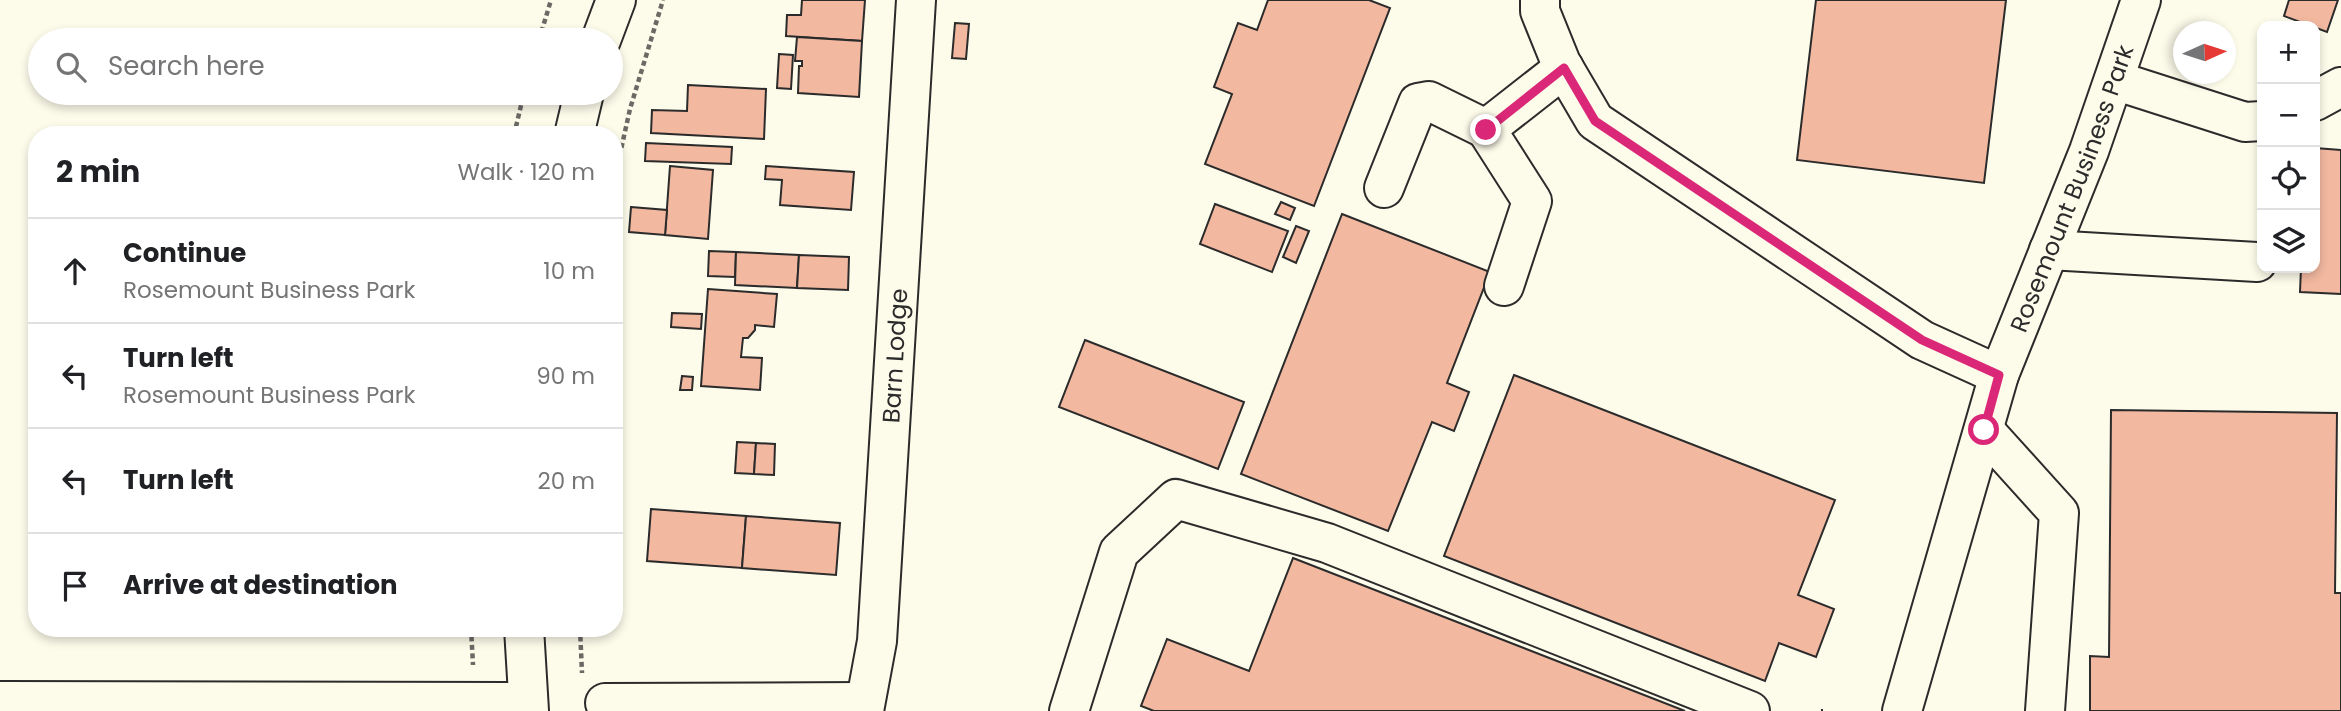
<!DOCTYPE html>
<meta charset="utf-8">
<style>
body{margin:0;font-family:Poppins,sans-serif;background:#f6f6f6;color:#202124}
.controls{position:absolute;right:21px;top:21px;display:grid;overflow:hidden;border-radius:14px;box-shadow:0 4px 10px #0003}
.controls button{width:63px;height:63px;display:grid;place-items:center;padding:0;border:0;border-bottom:2px solid #e0e0e0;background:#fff;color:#202124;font:35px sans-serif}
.compass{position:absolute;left:2173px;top:21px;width:63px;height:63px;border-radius:50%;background:#fff;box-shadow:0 4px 10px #0003;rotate:87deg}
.stop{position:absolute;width:21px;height:21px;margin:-16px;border:5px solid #db2777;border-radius:50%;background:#fff}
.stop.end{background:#db2777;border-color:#fff;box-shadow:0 2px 7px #0008}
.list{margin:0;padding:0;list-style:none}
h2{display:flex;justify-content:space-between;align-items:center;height:91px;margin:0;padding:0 28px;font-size:30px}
h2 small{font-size:23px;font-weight:400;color:#757577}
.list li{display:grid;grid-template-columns:46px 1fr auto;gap:21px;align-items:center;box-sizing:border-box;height:105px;padding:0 28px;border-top:2px solid #e0e0e0}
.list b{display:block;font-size:26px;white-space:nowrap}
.list p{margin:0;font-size:23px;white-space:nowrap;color:#757577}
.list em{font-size:23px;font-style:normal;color:#757577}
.icon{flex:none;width:38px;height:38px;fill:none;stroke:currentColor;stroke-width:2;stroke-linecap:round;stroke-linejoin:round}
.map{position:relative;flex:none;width:2341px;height:711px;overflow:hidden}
.search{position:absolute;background:#fff;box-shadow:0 4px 10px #0003;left:28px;top:28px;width:595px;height:77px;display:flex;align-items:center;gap:18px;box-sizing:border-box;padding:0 24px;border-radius:38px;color:#757577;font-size:26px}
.panel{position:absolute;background:#fff;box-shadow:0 4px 10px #0003;left:28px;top:126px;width:595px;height:511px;border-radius:28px}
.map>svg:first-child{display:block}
</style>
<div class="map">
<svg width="2341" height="711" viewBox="0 0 2341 711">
<rect width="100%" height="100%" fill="#fdfbea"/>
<g fill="#f2b8a0" stroke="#2b2b2b" stroke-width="2">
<path d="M802,0H865L862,41L786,36L787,15H801Z"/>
<path d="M1268,0H1369L1390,8L1314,206L1205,164L1232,94L1214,87L1238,23L1257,30Z"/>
<path d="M1816,0H2006L1984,183L1797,160Z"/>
<path d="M2289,0H2338L2327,32L2284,16Z"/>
<path d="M955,23L969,24L966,59L952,58Z"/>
<path d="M797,37L862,41L859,97L798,93L799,66H802V61H795Z"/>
<path d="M779,54L793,55L791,89L777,88Z"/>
<path d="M688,85L766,89L764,139L651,133L652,110L687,111Z"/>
<path d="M646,143L732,147L731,164L645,161Z"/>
<path d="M2315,148L2341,150V294L2300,292L2301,268H2315Z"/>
<path d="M670,166L713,170L708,239L665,235Z"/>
<path d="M766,166L854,172L851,210L780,205L782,180L765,179Z"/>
<path d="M1281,202L1295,208L1290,220L1275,214Z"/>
<path d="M1215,204L1288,231L1272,272L1200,244Z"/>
<path d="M631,207L667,210L665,235L629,232Z"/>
<path d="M1342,214L1490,272L1447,383L1469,392L1454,431L1432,422L1388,531L1241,474Z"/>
<path d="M1296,226L1309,231L1296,263L1283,257Z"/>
<path d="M709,251L736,252L735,277L708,276Z"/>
<path d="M736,252L799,255L797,288L735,285Z"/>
<path d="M799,255L849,257L848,290L797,288Z"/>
<path d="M708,289L777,294L774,327L755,325V330L748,338H743L741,357L762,358L760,390L701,386Z"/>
<path d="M672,313L702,314L701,329L671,327Z"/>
<path d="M1085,340L1244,402L1218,469L1059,407Z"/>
<path d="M1514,375L1835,500L1798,595L1834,609L1816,657L1779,643L1765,681L1444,556Z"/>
<path d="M682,376L693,377L692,390H680Z"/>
<path d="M2111,410L2337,413L2335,593H2341V711H2090V656L2109,657Z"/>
<path d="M737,442L756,443L754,474L735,473Z"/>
<path d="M756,443L775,444L774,475L754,474Z"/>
<path d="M651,509L746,516L742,568L647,561Z"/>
<path d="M746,516L840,523L836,575L742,568Z"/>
<path d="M1293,558L1685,711H1154L1141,706L1167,639L1249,671Z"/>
</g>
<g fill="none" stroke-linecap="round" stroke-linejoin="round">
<defs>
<g id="minor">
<path d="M1540,0V11L1561,63L1595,121L1922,340L1999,375"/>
<path d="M601,40L616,0"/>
<path d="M2114,80L2245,122L2262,121"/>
<path d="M2315,101L2341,87"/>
<path d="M574,135L584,93"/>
<path d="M1384,188L1418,103L1429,101L1486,129"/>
<path d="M2049,250L2257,262"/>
<path d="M1504,286L1532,201L1486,129L1564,68"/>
<path d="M1984,430L2059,513L2045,711"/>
<path d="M524,628L529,711"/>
<path d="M0,701L527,702"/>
<path d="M605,703L864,702"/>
<path id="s1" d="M864,711L877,641L916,0"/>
<path d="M1069,711L1119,552L1176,499L1327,543L1750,711"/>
<path id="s2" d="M1902,711L1999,375L2089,151L2141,0"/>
</g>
</defs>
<use href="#minor" stroke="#2b2b2b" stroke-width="42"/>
<g stroke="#6a6964" stroke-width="4.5" stroke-dasharray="5 3.5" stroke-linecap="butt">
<path d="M539,40L551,0"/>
<path d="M514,135L524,93"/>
<path d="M614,181L630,109L663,0"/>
<path d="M471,628L473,665"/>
<path d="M580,628L582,673"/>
</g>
<use href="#minor" stroke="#fdfbea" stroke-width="38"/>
<path stroke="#2b2b2b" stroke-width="2" stroke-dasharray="9 3.5" stroke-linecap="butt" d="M1822,711V709"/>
</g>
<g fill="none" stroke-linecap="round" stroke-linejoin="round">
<path stroke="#db2777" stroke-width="9" d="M1486,130L1564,68L1595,121L1922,340L1999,375L1984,430"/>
</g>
<g text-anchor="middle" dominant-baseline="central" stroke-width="5" stroke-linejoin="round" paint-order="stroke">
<g font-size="24" fill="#2b2b2b" stroke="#fdfbea">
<text stroke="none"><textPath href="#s2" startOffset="550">Rosemount Business Park</textPath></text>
<text stroke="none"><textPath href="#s1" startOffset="357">Barn Lodge</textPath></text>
</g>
</g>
</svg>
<div class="controls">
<button>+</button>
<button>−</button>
<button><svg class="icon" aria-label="locate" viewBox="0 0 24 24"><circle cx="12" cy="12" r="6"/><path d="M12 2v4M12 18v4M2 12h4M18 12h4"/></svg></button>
<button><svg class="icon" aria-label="layers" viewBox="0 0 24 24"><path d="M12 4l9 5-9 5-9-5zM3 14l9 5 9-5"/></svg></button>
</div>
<svg class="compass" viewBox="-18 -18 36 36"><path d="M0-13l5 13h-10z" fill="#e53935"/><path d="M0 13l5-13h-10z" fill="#757577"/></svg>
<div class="stop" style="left:1984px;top:430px"></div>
<div class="stop end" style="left:1486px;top:130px"></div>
<div class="search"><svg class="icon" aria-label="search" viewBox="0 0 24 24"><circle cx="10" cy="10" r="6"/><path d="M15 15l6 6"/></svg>Search here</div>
<section class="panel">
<h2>2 min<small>Walk · 120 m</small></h2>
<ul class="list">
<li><svg class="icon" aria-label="ahead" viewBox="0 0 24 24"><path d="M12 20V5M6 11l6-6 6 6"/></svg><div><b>Continue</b><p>Rosemount Business Park</p></div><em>10 m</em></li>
<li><svg class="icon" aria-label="left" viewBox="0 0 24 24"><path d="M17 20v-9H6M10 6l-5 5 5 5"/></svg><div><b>Turn left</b><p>Rosemount Business Park</p></div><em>90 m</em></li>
<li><svg class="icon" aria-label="left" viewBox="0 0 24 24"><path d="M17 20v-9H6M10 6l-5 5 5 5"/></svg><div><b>Turn left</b></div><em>20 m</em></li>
<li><svg class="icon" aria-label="arrive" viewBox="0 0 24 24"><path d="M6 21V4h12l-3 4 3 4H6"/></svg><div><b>Arrive at destination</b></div></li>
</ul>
</section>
</div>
